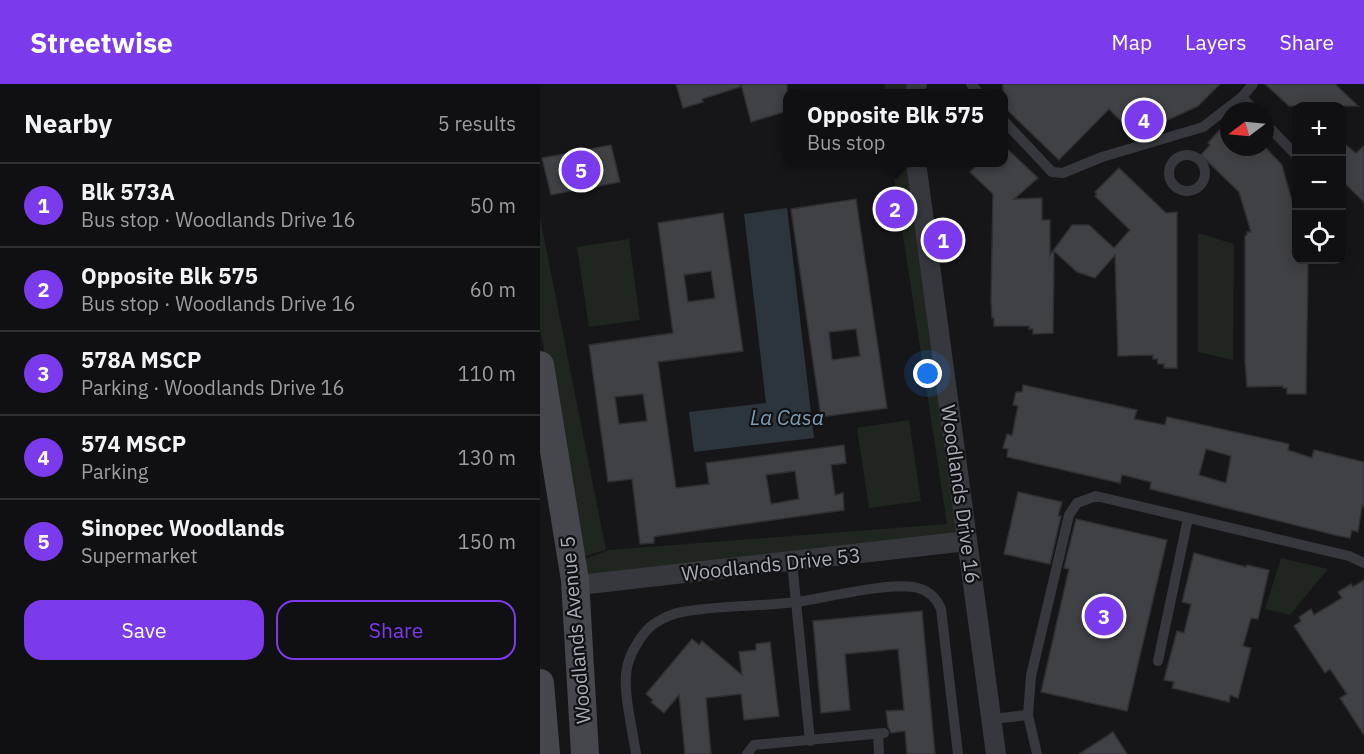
<!DOCTYPE html>
<meta charset="utf-8">
<style>
body{margin:0;font-family:"IBM Plex Sans",sans-serif;background:#1e1e20;color:#f1f3f6}
.controls{position:absolute;right:18px;top:18px;display:grid;overflow:hidden;border-radius:12px;box-shadow:0 3px 15px #0003}
.controls button{width:54px;height:54px;display:grid;place-items:center;padding:0;border:0;border-bottom:2px solid #303032;background:#101012;color:#f1f3f6;font:30px sans-serif}
.compass{position:absolute;left:680px;top:18px;width:54px;height:54px;border-radius:50%;background:#101012;box-shadow:0 3px 15px #0003;rotate:254deg}
.you{position:absolute;left:388px;top:290px;width:21px;height:21px;margin:-15px;border:4px solid #fff;border-radius:50%;background:#1a73e8;box-shadow:0 0 0 9px #1a73e833}
.badge{display:grid;place-items:center;width:39px;height:39px;border-radius:50%;background:#7c3aed;color:#fff;font-size:20px;font-weight:700}
.pin{position:absolute;translate:-50% -50%;border:3px solid #fff;box-shadow:0 2px 6px #0006}
.popup{position:absolute;left:243px;top:5px;width:225px;height:78px;box-sizing:border-box;display:grid;place-content:center;border-radius:12px;background:#101012;filter:drop-shadow(0 2px 4px #0005);font-size:20px;white-space:nowrap;color:#9c9d9f}
.popup b{font-size:22px;color:#f1f3f6}
.popup::after{content:'';position:absolute;left:50%;top:100%;margin-left:-12px;border:12px solid transparent;border-top-color:#101012}
.list{margin:0;padding:0;list-style:none}
h2{display:flex;justify-content:space-between;align-items:center;height:78px;margin:0;padding:0 24px;font-size:26px}
h2 small{font-size:20px;font-weight:400;color:#9c9d9f}
.list li{display:grid;grid-template-columns:39px 1fr auto;gap:18px;align-items:center;box-sizing:border-box;height:84px;padding:0 24px;border-top:2px solid #303032}
.list b{display:block;font-size:22px;white-space:nowrap}
.list p{margin:0;font-size:20px;white-space:nowrap;color:#9c9d9f}
.list em{font-size:20px;font-style:normal;color:#9c9d9f}
.actions{display:flex;gap:12px;padding:18px 24px}
.actions a{flex:1;padding:14px 0;border:2px solid #7c3aed;border-radius:18px;text-align:center;font-size:21px;color:#7c3aed}
.actions .main{background:#7c3aed;color:#fff}
.icon{flex:none;width:33px;height:33px;fill:none;stroke:currentColor;stroke-width:2;stroke-linecap:round;stroke-linejoin:round}
.map{position:relative;flex:none;width:824px;height:670px;overflow:hidden}
header{display:flex;align-items:center;gap:36px;box-sizing:border-box;height:84px;padding:0 30px;background:#7c3aed;color:#fff}
header strong{font-size:28px}
nav{display:flex;gap:33px;margin-inline-start:auto;font-size:21px}
main{display:flex}
aside{flex:1;background:#101012}
.map>svg:first-child{display:block}
</style>
<header>
<strong>Streetwise</strong>
<nav><a>Map</a><a>Layers</a><a>Share</a></nav>
</header>
<main>
<aside>
<h2>Nearby<small>5 results</small></h2>
<ul class="list">
<li><span class="badge">1</span><div><b>Blk 573A</b><p>Bus stop · Woodlands Drive 16</p></div><em>50 m</em></li>
<li><span class="badge">2</span><div><b>Opposite Blk 575</b><p>Bus stop · Woodlands Drive 16</p></div><em>60 m</em></li>
<li><span class="badge">3</span><div><b>578A MSCP</b><p>Parking · Woodlands Drive 16</p></div><em>110 m</em></li>
<li><span class="badge">4</span><div><b>574 MSCP</b><p>Parking</p></div><em>130 m</em></li>
<li><span class="badge">5</span><div><b>Sinopec Woodlands</b><p>Supermarket</p></div><em>150 m</em></li>
</ul>
<div class="actions"><a class="main">Save</a><a>Share</a></div>
</aside>
<div class="map">
<svg width="824" height="670" viewBox="0 0 824 670">
<rect width="100%" height="100%" fill="#161618"/>
<g fill="#1e261f">
<path d="M345,0H376L372,9H344Z"/>
<path d="M352,79H370L427,457L43,501L42,476L69,466L407,440Z"/>
<path d="M0,134L66,466L38,474L18,333L0,245Z"/>
<path d="M658,149L694,160L693,276L658,268Z"/>
<path d="M89,155L100,236L49,243L37,163Z"/>
<path d="M369,336L381,417L329,424L317,344Z"/>
<path d="M741,474L788,485L750,531L725,525Z"/>
</g>
<path fill="#2c353c" d="M247,124L274,354L154,368L149,328L226,319L204,130Z"/>
<g fill="#404145" stroke="#303034" stroke-width="1.5" fill-rule="evenodd">
<path d="M136,0H200V3L162,15L163,18L143,24Z"/>
<path d="M201,0H247V27L211,38Z"/>
<path d="M463,0H680L658,22L595,51L569,25L519,76L463,22Z"/>
<path d="M725,0H795L818,22H749Z"/>
<path d="M689,35V63H725L742,81L750,110L755,127L756,176H766L768,180L766,310H747V304H743V302L707,303L705,277V152L707,151V148H711L699,108L661,71L670,61L668,59Z"/>
<path d="M801,57L816,69L824,62V118L801,96Z"/>
<path d="M71,61L80,98L11,111L2,74Z"/>
<path d="M463,61L498,94L474,115L502,114V136H510V171L532,141H549L574,164L590,146L555,112L557,110L555,108L579,84L626,129L637,128V284H624V280H618L617,275H613V271L578,272L575,171L555,194L537,188L514,167L513,249L493,250V245H489V242H454V234H452L451,216L453,110L430,88L440,78H463Z"/>
<path d="M316,115L347,324L281,333L251,125ZM316,245L320,272L292,276L289,248Z"/>
<path d="M183,129L203,267L118,278L136,404L169,400L166,379L304,361L306,379L291,381L295,411L303,409L304,426L118,452L114,453V459L100,460L92,395L68,398L49,261L133,249L118,139ZM171,187L175,214L148,218L144,191ZM103,310L107,337L79,340L75,313ZM255,387L259,415L231,420L226,391Z"/>
<path d="M483,301L597,326L594,335L625,341L627,333L749,360L748,366L772,374L774,366L824,378V423L822,422L818,448L812,446L810,454L799,452L610,405L611,398L587,392L582,391L580,399L467,373L468,365L463,364L467,350L472,352L478,322L473,321L476,308H482ZM666,365L691,372L686,399L659,391Z"/>
<path d="M478,408L522,418L518,432H521L510,480L464,470Z"/>
<path d="M536,435L627,456L587,627L501,608L529,485L524,484Z"/>
<path d="M654,469L706,483L707,481L729,486L718,535L711,534L703,562L711,564L698,614L690,611L689,618L632,604L634,598L624,596L637,547L644,549L651,520L642,518Z"/>
<path d="M824,496V651L800,614L807,610L790,585L785,589L754,542L761,537L759,533L771,525L774,531L802,514L798,508L811,500L813,503Z"/>
<path d="M382,527L395,670H367L365,647L351,649L348,642L346,627L364,626L358,565L305,570L310,626L281,629L273,537Z"/>
<path d="M152,555L159,561L162,557L202,591L199,568L216,566V560L230,558L239,632L204,636L201,610L166,614L171,670H145L139,611L124,629L111,618L113,616L106,610Z"/>
<path d="M573,648L587,670H539Z"/>
</g>
<g fill="none" stroke-linecap="round" stroke-linejoin="round">
<g stroke="#37383d" stroke-width="10">
<path d="M431,0L439,9"/>
<path d="M702,13L715,27"/>
<path d="M463,36L512,88L523,89L562,73L663,43L702,13L713,0"/>
<path d="M725,39L756,71"/>
<circle cx="647" cy="89" r="18"/>
<path d="M252,478L270,657"/>
<path d="M618,577L648,434"/>
<path d="M452,635L488,631"/>
<path d="M338,650L339,668"/>
<path d="M96,670C93,648 82,604 87,584C89,572 98,556 106,547C114,538 130,530 142,528C179,521 218,523 256,518C286,514 351,497 378,504C389,507 397,515 401,525L418,670"/>
<path d="M207,670L214,661L344,649"/>
<path d="M497,670L488,631L491,592L529,431L537,419L556,412L809,472L824,479"/>
</g>
<g stroke="#37383d" stroke-width="20">
<path d="M375,9L377,0"/>
<path d="M376,78L456,670"/>
<path d="M35,496L48,500L427,457"/>
</g>
<g stroke="#45474d" stroke-width="28">
<path d="M0,281L35,496L45,670"/>
<path d="M0,599L6,670"/>
</g>
</g>
<g text-anchor="middle" dominant-baseline="central" stroke-width="4.5" stroke-linejoin="round" paint-order="stroke">
<g font-size="20" fill="#a8adb8" stroke="#111113">
<text transform="translate(421 410) rotate(82)">Woodlands Drive 16</text>
<text transform="translate(231 480) rotate(-6)">Woodlands Drive 53</text>
<text transform="translate(35 546) rotate(-95)">Woodlands Avenue 5</text>
</g>
<g font-size="21" font-style="italic" fill="#7f9bb3" stroke="#111113">
<text x="247" y="333">La Casa</text>
</g>
</g>
</svg>
<div class="controls">
<button>+</button>
<button>−</button>
<button><svg class="icon" aria-label="locate" viewBox="0 0 24 24"><circle cx="12" cy="12" r="6"/><path d="M12 2v4M12 18v4M2 12h4M18 12h4"/></svg></button>
</div>
<svg class="compass" viewBox="-18 -18 36 36"><path d="M0-13l5 13h-10z" fill="#e53935"/><path d="M0 13l5-13h-10z" fill="#9c9d9f"/></svg>
<div class="you"></div>
<div class="pin badge" style="left:403px;top:156px">1</div>
<div class="pin badge" style="left:355px;top:125px">2</div>
<div class="popup"><b>Opposite Blk 575</b>Bus stop</div>
<div class="pin badge" style="left:564px;top:532px">3</div>
<div class="pin badge" style="left:604px;top:36px">4</div>
<div class="pin badge" style="left:41px;top:86px">5</div>
</div>
</main>
